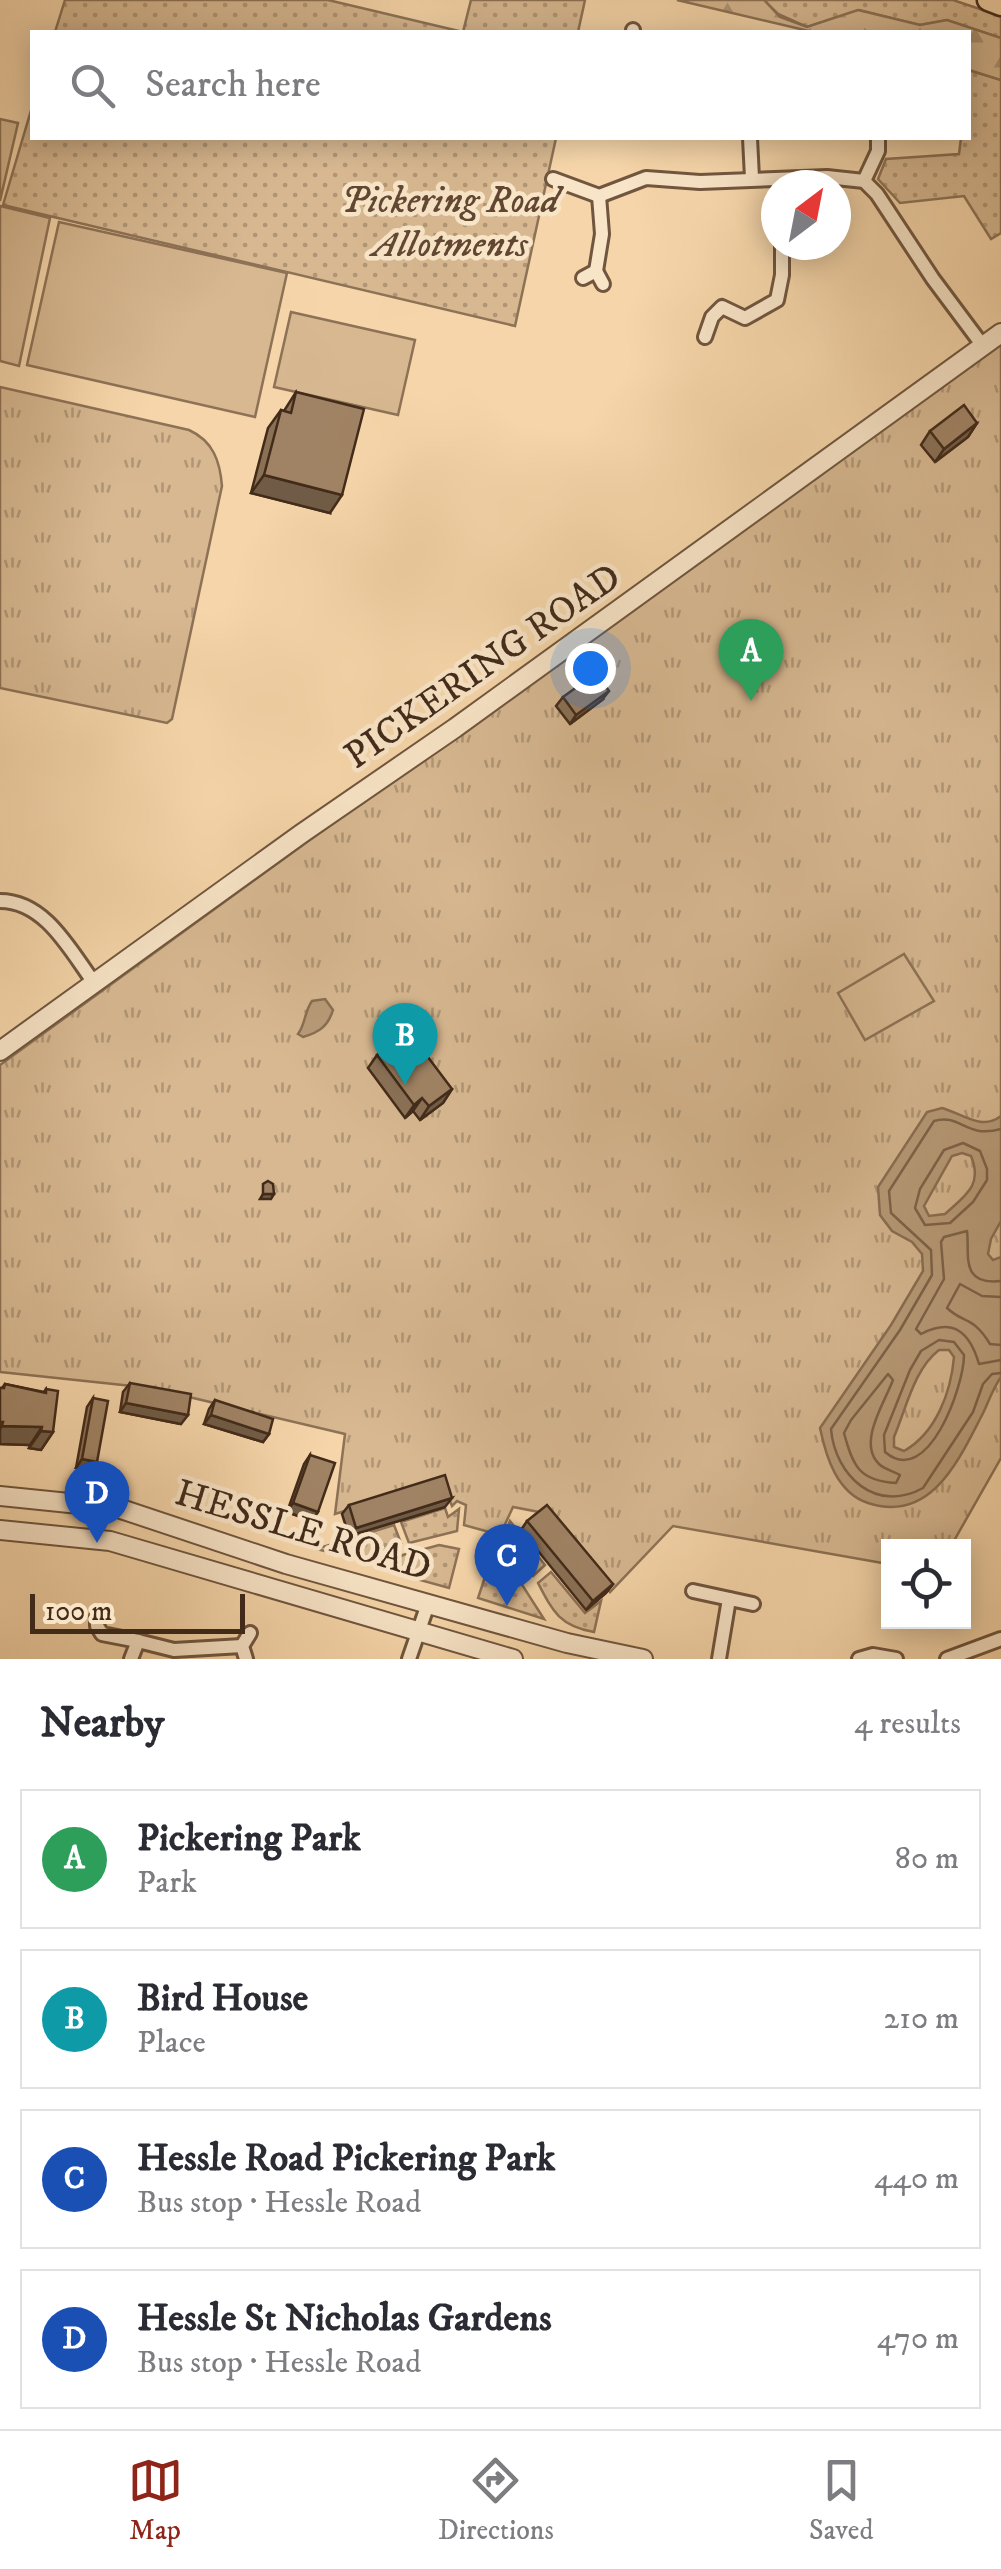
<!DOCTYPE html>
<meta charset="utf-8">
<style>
body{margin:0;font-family:"IM FELL DW Pica",serif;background:#f7f7f7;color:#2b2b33}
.controls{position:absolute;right:30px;bottom:30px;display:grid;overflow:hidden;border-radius:0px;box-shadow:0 5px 25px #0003}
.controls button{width:90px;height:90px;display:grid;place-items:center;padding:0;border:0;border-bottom:2px solid #e1e1e2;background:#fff;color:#2b2b33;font:50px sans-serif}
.compass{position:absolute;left:761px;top:170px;width:90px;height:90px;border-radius:50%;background:#fff;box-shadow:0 5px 25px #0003;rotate:32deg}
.scale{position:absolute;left:30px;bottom:25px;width:215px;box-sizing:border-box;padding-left:10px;border:5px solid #432b1a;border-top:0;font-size:28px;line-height:35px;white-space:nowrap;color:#432b1a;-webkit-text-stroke:8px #f8e4c7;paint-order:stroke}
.you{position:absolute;left:590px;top:668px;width:35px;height:35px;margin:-25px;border:8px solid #fff;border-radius:50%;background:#1a73e8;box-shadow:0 0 0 15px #1a73e833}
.badge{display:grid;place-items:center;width:65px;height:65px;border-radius:50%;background:#8f2418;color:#fff;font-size:32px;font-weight:700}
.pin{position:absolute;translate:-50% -82px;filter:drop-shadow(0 2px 5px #0008)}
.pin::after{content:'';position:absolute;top:52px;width:35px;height:30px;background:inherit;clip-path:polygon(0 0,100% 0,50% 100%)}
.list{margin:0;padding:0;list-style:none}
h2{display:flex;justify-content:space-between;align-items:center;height:130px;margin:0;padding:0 40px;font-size:42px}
h2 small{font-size:32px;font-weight:400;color:#7c7c81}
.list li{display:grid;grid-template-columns:65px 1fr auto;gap:30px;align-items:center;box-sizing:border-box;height:140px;margin:0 20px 20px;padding:0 20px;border:2px solid #e1e1e2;border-radius:0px}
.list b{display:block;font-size:38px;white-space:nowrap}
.list p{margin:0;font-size:32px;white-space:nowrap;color:#7c7c81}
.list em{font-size:32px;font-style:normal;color:#7c7c81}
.icon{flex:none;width:55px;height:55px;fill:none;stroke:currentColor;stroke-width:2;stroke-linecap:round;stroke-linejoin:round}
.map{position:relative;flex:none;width:1001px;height:1659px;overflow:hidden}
.search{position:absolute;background:#fff;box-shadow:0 5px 25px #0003;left:30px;right:30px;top:30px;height:110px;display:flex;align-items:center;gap:25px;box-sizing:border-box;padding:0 35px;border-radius:0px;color:#7c7c81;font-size:38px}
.sheet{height:770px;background:#fff}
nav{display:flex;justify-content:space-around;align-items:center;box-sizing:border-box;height:140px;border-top:2px solid #e1e1e2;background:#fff;font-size:28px;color:#7c7c81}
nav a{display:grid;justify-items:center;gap:5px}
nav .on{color:#8f2418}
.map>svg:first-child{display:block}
</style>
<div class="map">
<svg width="1001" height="1659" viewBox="0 0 1001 1659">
<defs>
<pattern id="grass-dots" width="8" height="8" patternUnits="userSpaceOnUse" patternTransform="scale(2.5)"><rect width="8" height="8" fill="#d7b891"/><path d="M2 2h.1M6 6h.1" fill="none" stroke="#b09676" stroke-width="1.8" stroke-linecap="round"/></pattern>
<pattern id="forest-firs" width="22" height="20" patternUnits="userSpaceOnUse" patternTransform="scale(2.5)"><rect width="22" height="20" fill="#d7b891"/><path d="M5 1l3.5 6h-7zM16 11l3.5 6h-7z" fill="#b09676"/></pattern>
<pattern id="park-tufts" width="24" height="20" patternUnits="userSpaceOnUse" patternTransform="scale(2.5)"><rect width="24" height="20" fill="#d7b891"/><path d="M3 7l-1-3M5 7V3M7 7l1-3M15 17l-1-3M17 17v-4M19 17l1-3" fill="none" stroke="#b09676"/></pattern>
</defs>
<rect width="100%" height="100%" fill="#f5d5a9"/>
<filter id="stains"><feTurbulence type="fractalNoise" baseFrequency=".002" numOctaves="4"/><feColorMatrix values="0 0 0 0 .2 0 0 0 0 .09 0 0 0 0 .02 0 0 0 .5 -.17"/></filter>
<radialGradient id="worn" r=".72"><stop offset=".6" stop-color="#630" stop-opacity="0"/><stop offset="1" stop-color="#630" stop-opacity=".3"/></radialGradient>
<g fill="url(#grass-dots)" stroke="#8d7256" stroke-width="2.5">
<path d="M65,0H328L463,32L471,0H585L578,32H55Z"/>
<path d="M764,0H953L1001,16V38L947,20L920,25L859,10L807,27L778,14Z"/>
<path d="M969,70L1001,80V233L991,239L964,196L900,203L878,179L886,159L959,154L961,138H968Z"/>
<path d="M32,107V138H556L515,326L3,205Z"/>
<path d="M445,1508L448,1517L459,1509L457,1531L409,1543L401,1522Z"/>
<path d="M510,1521L545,1565L533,1576L505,1549L504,1536Z"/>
<path d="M394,1525L401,1543C357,1562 363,1560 316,1549Z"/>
<path d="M439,1545L459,1549L449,1588L384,1570L403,1555Z"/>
<path d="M491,1559L521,1583L544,1619L478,1598Z"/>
<path d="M551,1572L585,1613L601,1601L594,1632C560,1626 553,1612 538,1583Z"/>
</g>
<path fill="url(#forest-firs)" stroke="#8d7256" stroke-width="2.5" d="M677,0H764L780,17L807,27L858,10L920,25L947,20L1001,38V80L969,70L968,32H813Z"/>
<g fill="url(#park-tufts)" stroke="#8d7256" stroke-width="2.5">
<path d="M1001,338V1458L951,1546H888V1564L673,1526L610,1592L544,1513L513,1507L500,1535L464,1525L466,1505L457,1501L452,1506L442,1481L335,1514L345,1434L151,1388L0,1372V1065Z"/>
<path d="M0,387L189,430C213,441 220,461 222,486L172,719L167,723L0,688Z"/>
</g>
<g fill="#d7b891" stroke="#8d7256" stroke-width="2.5">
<path d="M0,119L18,123L0,201Z"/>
<path d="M0,206L50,218L19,366L0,361Z"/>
<path d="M59,222L287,273L255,417L27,365Z"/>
<path d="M291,312L415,340L398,415L274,387Z"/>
<path d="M904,954L934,1001L865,1040L838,993Z"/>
</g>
<g fill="#b89b78" stroke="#896e52" stroke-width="2.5" fill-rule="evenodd">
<path d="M325,999L333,1010C328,1026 320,1032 303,1037L298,1034C306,1023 304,1012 312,1001Z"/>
<path d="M942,1108C963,1114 982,1131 1001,1116V1221L991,1239L988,1254L993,1260L1001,1257V1377C991,1391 988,1405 980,1419C957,1464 929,1523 868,1503C837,1493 826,1457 820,1428L891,1325L923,1271L922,1254L912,1242L892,1231L880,1215L878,1187L927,1112ZM962,1153L971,1156C983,1185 966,1195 945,1214L929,1216L924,1206L952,1156ZM939,1350H949L954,1357C951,1392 936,1433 904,1451L894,1447V1437C906,1409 914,1369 939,1350Z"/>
</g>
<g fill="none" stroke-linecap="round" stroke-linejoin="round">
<g stroke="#7e6349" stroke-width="2.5">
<path d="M1001,1129C965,1139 961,1113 934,1121L889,1191L891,1213L931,1250L932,1275L900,1330L831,1429C835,1476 876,1514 923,1488L973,1412L983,1384L992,1374L1001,1373"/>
<path d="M963,1143L980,1151L987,1169V1180L973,1202L950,1223L925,1225L915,1208L920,1189L944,1150Z"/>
<path d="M1001,1281C959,1286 970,1253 967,1231L944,1237L941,1242L944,1279L916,1329L921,1334C954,1317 970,1333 979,1364L1001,1360"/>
<path d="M1001,1297L982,1296L960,1284L947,1308C964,1324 973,1316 990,1344L1001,1345"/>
<path d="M939,1340L954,1342L964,1355C964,1386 928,1489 885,1452L884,1435L910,1370L921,1351Z"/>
<path d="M888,1374L893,1380C885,1402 857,1443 879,1464C884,1469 893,1471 900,1475L896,1483C860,1481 853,1467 844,1433L851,1420Z"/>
</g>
<defs>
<g id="minor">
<path d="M633,32V30"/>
<path d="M750,138L752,178"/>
<path d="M553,179L599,196L646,178L700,182L827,177L864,181L877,194L933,279L983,346"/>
<path d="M864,181L878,151V138"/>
<path d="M596,271L602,234L599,196"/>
<path d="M583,278L596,271L603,284"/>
<path d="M705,337L712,317L722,307L745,318L777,300L782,275V245"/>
<path d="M0,901C46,901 71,952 95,984"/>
<path d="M693,1591L753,1604"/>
<path d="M97,1617V1626L102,1634L138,1641"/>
<path d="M131,1659L138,1641L174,1650L242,1646"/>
<path d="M246,1659L242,1646L250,1633"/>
<path d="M409,1659L428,1604"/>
<path d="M719,1659L729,1599"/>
<path d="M859,1659L873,1655L896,1659"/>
<path d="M947,1659L1001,1639"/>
</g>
<g id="tertiary">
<path d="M0,1051L301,834L455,728L1001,333"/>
<path d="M0,1496L118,1508L286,1564L567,1643L643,1659"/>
<path d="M0,1530L110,1541L513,1659"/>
</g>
<path id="primary" d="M988,0L1001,5"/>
</defs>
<use href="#minor" stroke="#70563e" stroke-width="18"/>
<use href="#tertiary" stroke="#70563e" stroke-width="22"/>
<use href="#primary" stroke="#432b1a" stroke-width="25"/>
<use href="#minor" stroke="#f8e4c7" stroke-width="12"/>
<use href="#tertiary" stroke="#f8e4c7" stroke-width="18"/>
<use href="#primary" stroke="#f5d5a9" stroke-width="20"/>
</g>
<g fill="#8a7156" stroke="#432b1a" stroke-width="2.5">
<path d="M296,392L330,513L251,493L268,428L281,410L284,411Z"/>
<path d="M977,423L968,437L935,462L921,445L930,431Z"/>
<path d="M563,697L602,700L570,724L556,706Z"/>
<path d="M377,1055L452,1089L443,1103L420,1120L413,1111L405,1118L368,1068Z"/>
<path d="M130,1383L181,1424L120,1412L123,1392Z"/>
<path d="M5,1384L44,1392L46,1389L53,1432L41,1450L29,1448L30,1445L0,1444V1388H2Z"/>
<path d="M93,1398L91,1471L76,1468L87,1407Z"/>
<path d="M215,1400L269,1434L263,1442L204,1424L209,1409Z"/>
<path d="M310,1455L312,1521L287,1512L304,1464Z"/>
<path d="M349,1505L445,1507L349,1536L342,1514Z"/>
<path d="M527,1521L613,1584L606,1593L586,1610L521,1530Z"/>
</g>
<g fill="#705c46" stroke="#432b1a" stroke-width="2.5">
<path d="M977,423L968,437L935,462L944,449Z"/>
<path d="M264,475L342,495L330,513L251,493Z"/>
<path d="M609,691L602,700L570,724L576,715Z"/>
<path d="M452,1089L443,1103L420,1120L429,1106Z"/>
<path d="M422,1098L413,1111L405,1118L414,1105Z"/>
<path d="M263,1194H274L271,1199H260Z"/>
<path d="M126,1403L188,1415L181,1424L120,1412Z"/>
<path d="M211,1415L269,1434L263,1442L204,1424Z"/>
<path d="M2,1426L42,1427L30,1445L0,1444V1429Z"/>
<path d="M41,1431L53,1432L41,1450L29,1448Z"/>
<path d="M82,1459L97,1462L91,1471L76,1468Z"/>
<path d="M452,1498L445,1507L349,1536L356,1528Z"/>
<path d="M293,1503L318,1512L312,1521L287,1512Z"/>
<path d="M613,1584L606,1593L586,1610L593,1601Z"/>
</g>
<g fill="#a08364" stroke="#432b1a" stroke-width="2.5">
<path d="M296,392L364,409L342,495L264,475L281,410L291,413Z"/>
<path d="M964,405L977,423L944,449L930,431Z"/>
<path d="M596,673L609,691L576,715L563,697Z"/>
<path d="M409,1032L452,1089L429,1106L422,1098L414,1105L377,1055Z"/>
<path d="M268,1181L273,1184L274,1194H263V1184Z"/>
<path d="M130,1383L191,1394L188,1415L126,1403Z"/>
<path d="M5,1384L46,1393V1389L58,1391L53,1432L41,1431L42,1427L2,1426L3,1422H0V1388H4Z"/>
<path d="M93,1398L108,1401L97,1462L82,1459Z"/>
<path d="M215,1400L273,1419L269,1434L211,1415Z"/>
<path d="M310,1455L335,1463L318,1512L293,1503Z"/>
<path d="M445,1475L452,1498L356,1528L349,1505Z"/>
<path d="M547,1505L613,1584L593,1601L527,1521Z"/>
</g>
<g text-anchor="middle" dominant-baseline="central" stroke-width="9" stroke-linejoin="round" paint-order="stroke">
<g font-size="38" font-style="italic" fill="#614732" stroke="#f8e4c7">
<text x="450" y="201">Pickering Road<tspan x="450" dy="44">Allotments</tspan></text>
</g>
<g font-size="38" fill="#432b1a" stroke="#f8e4c7">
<text transform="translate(483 667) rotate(-35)">PICKERING ROAD</text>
<text transform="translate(303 1531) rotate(17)">HESSLE ROAD</text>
</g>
</g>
<rect width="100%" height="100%" filter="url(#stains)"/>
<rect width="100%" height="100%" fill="url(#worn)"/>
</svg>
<div class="controls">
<button><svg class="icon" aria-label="locate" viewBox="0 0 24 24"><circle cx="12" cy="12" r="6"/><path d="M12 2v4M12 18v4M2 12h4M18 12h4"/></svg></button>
</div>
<svg class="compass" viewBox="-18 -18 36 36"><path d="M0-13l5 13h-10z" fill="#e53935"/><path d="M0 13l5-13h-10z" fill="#7c7c81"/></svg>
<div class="scale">100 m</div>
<div class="you"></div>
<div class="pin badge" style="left:751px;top:701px;background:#2e9e5b">A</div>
<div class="pin badge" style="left:405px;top:1085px;background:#0f9aa8">B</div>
<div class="pin badge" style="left:507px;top:1606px;background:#1a4fb4">C</div>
<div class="pin badge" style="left:97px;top:1543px;background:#1a4fb4">D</div>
<div class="search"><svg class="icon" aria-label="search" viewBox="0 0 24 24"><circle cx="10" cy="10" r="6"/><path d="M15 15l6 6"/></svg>Search here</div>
</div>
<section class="sheet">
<h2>Nearby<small>4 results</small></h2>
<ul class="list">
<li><span class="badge" style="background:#2e9e5b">A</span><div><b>Pickering Park</b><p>Park</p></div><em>80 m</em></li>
<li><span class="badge" style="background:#0f9aa8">B</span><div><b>Bird House</b><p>Place</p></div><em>210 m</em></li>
<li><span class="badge" style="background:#1a4fb4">C</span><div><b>Hessle Road Pickering Park</b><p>Bus stop · Hessle Road</p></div><em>440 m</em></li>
<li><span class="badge" style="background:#1a4fb4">D</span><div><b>Hessle St Nicholas Gardens</b><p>Bus stop · Hessle Road</p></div><em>470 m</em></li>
</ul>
</section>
<nav>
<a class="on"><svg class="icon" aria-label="map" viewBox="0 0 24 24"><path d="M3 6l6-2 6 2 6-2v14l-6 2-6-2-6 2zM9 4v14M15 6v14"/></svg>Map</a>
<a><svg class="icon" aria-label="directions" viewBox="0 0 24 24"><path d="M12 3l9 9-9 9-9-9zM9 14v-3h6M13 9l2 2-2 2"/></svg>Directions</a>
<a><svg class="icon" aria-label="saved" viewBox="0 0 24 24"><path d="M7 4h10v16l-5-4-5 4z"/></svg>Saved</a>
</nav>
